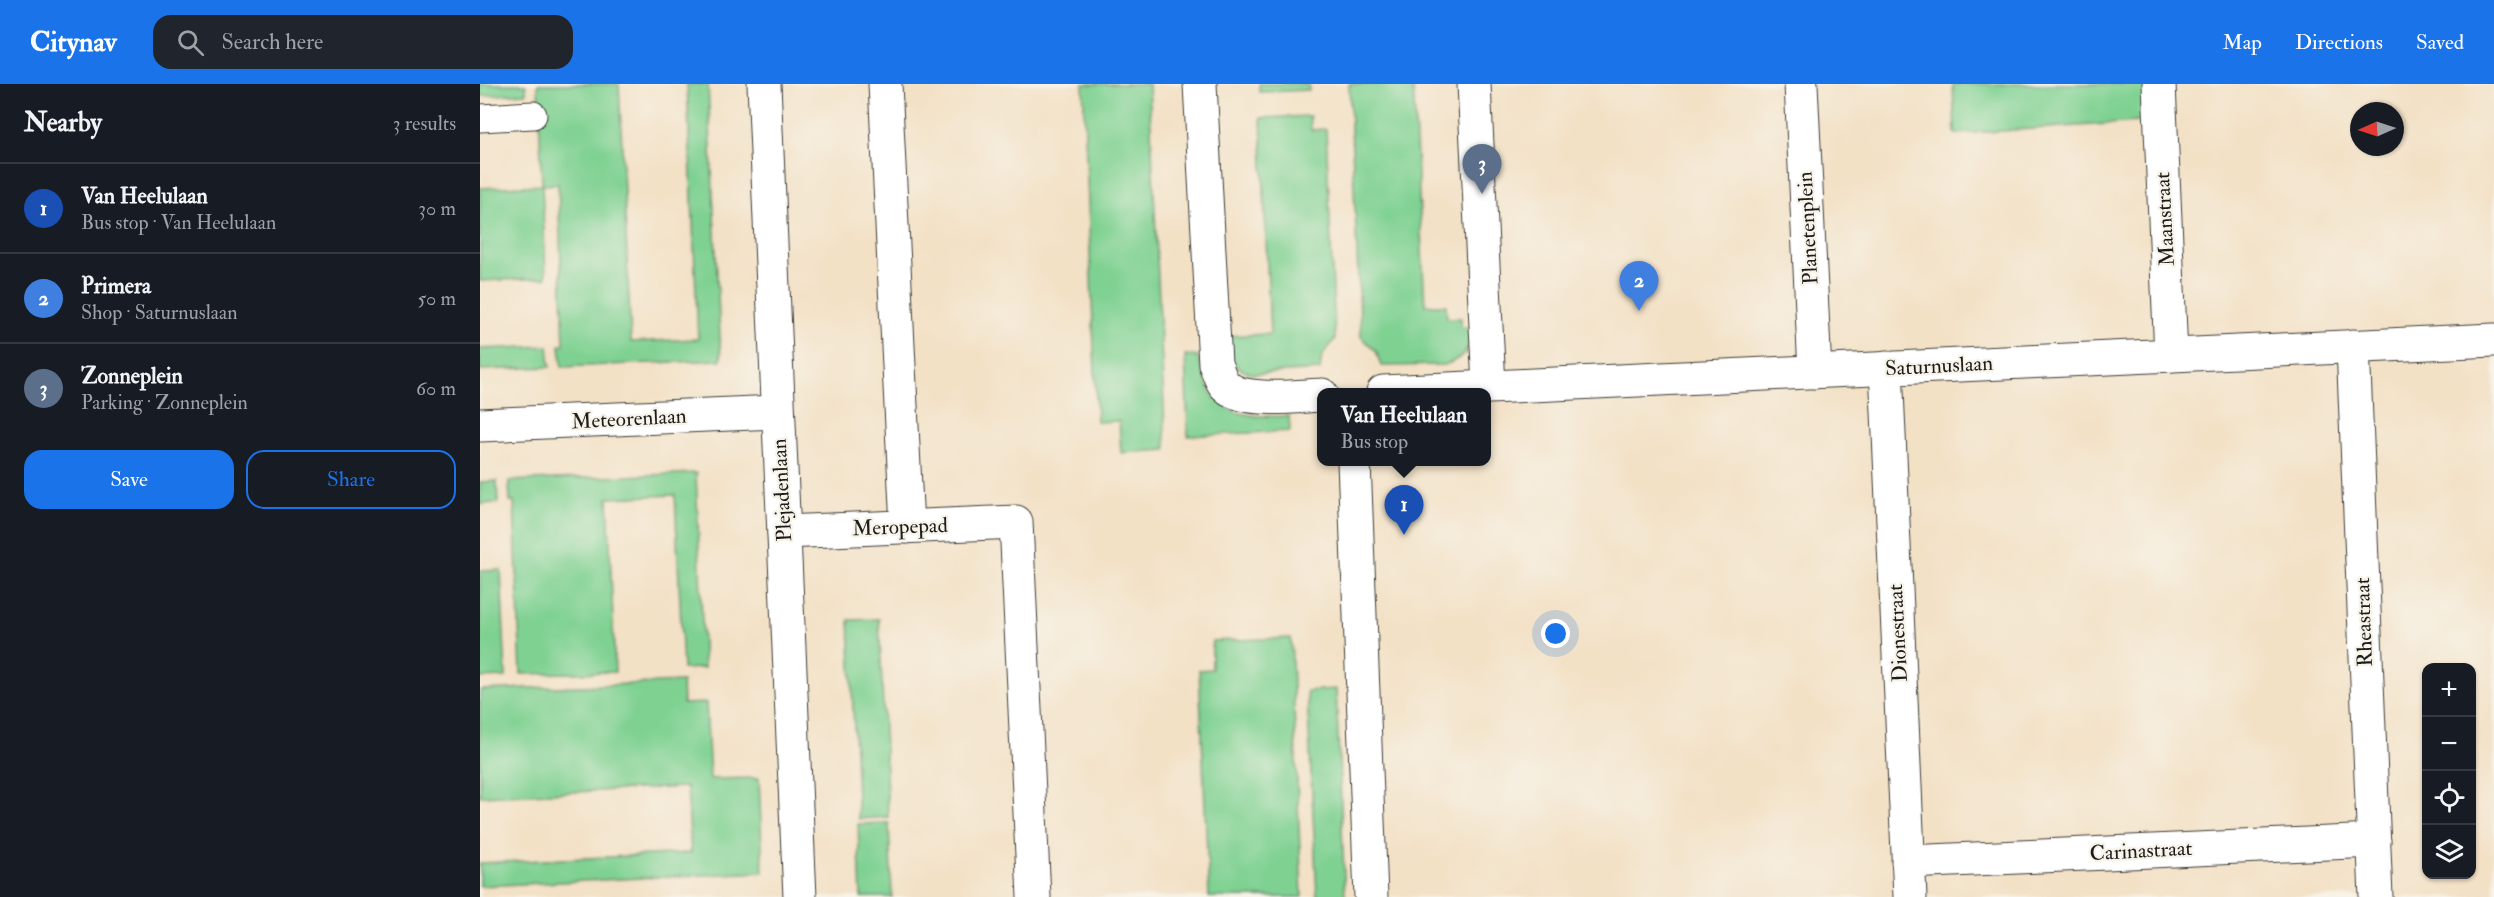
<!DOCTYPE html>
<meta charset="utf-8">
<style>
body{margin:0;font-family:"IM FELL Double Pica",serif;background:#20242c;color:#f1f3f6}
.controls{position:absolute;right:18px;bottom:18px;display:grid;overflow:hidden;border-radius:12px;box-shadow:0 2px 4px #0004}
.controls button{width:54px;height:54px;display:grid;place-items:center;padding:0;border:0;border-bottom:2px solid #363941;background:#171b24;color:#f1f3f6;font:30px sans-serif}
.compass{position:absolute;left:1870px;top:18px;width:54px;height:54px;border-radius:50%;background:#171b24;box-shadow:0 2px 4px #0004;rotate:267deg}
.you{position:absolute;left:1076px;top:550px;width:21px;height:21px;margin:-15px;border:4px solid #fff;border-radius:50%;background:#1a73e8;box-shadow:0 0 0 9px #1a73e833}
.badge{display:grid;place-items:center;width:39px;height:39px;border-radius:50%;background:#1a73e8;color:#fff;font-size:20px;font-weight:700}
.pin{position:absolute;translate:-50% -50px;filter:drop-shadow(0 2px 3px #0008)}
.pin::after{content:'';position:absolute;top:32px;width:21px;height:18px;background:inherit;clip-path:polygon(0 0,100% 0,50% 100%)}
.popup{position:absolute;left:837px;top:304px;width:174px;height:78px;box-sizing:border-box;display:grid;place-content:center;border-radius:12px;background:#171b24;filter:drop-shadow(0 2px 4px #0005);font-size:20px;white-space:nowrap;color:#9ea1a6}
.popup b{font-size:22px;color:#f1f3f6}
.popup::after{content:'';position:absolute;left:50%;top:100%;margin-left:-12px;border:12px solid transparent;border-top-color:#171b24}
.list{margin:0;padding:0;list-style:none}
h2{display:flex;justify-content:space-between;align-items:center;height:78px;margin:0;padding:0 24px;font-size:26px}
h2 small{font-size:20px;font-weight:400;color:#9ea1a6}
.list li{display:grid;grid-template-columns:39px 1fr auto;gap:18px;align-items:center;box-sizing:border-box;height:90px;padding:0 24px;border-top:2px solid #363941}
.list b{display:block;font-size:22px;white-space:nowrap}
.list p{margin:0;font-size:20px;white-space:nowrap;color:#9ea1a6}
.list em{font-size:20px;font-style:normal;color:#9ea1a6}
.actions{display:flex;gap:12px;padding:18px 24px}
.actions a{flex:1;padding:14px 0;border:2px solid #1a73e8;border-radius:18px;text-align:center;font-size:21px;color:#1a73e8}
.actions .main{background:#1a73e8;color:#fff}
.icon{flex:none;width:33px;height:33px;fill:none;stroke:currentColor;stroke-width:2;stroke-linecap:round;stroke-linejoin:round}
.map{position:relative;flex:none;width:2014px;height:813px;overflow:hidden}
header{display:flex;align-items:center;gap:36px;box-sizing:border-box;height:84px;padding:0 30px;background:#1a73e8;color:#fff}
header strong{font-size:28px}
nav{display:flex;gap:33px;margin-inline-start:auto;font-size:21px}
.search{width:420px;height:54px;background:#20242c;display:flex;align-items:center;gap:15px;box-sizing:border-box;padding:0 21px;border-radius:18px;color:#9ea1a6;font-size:22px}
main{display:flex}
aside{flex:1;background:#171b24}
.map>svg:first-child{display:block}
</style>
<header>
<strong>Citynav</strong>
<div class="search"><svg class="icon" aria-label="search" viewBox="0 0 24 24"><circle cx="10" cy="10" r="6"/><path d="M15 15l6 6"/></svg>Search here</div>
<nav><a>Map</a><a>Directions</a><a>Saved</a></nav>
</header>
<main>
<aside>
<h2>Nearby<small>3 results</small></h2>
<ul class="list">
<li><span class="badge" style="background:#1a4fb4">1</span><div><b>Van Heelulaan</b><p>Bus stop · Van Heelulaan</p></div><em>30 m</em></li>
<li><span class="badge" style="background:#3f7fe0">2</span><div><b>Primera</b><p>Shop · Saturnuslaan</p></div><em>50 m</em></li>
<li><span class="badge" style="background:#5c6f8a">3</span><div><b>Zonneplein</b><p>Parking · Zonneplein</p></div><em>60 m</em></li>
</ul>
<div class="actions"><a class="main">Save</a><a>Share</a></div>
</aside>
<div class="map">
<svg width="2014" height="813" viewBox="0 0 2014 813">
<rect width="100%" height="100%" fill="#f7f3e8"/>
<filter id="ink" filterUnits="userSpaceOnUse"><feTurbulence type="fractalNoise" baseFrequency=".0167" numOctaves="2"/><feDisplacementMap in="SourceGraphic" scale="12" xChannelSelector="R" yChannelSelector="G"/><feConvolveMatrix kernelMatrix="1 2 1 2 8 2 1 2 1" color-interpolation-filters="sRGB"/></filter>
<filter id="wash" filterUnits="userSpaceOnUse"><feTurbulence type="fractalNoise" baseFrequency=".008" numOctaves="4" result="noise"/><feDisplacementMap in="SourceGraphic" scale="24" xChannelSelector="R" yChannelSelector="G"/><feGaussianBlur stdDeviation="1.35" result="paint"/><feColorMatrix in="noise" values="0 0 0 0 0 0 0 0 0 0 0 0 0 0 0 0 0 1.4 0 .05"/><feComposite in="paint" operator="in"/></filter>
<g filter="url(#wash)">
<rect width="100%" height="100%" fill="#f3e1c6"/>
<g fill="#7fd192" stroke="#4e7657" stroke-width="1.5">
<path d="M0,0H46V9L0,12Z"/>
<path d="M58,0H139L151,258L218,255L207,0H228L241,276L82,283L80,261H84L78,100L62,101L66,194L0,197V104L62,101Z"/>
<path d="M603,0H669L686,366L641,369L639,337L617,338Z"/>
<path d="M779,0H828L829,6L779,8Z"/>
<path d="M869,0H933L945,221H966L967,234H981V244H991C992,264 983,275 964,281L901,282L896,267L881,253Z"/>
<path d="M1473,0H1672L1673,37L1475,50Z"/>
<path d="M830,32L831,46L846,45L855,255L842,272L840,286L773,290L764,287L751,278L747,252L790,250L781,34Z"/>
<path d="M68,262L70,283L0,286V265Z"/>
<path d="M705,271L718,273C722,283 724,294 729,304C744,335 781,333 809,332L810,347L708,352Z"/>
<path d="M216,389L224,584L203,585L195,411L128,414L135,588L41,590L34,418H30L29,397Z"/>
<path d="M17,397L18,419L0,420V398Z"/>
<path d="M21,486L26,593L0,594V487Z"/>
<path d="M399,535L408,733L378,735L369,536Z"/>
<path d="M811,554L822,813H729L719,586L732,585V557Z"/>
<path d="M202,598L203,620L226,619L230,695L279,694L283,788L0,802V779L211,769L207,703L0,712V606Z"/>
<path d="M856,605L865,813H837L827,607Z"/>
<path d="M409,739L412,813H381L378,740Z"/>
</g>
</g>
<g filter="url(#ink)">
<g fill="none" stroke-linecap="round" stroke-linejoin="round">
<defs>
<path id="lane" d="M0,34L53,31"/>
<g id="street">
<path d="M284,0L320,813"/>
<path d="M405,0L427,443"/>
<path d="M720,0L735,280C738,286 740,296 745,301C762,320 817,312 842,311"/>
<path d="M994,0L1009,302"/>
<path d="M1321,0L1335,288"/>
<path d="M1679,0L1691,271"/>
<path d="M1873,262L1896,813"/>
<path d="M1406,284L1430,813"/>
<path d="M903,308L2014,256"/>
<path d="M0,341L298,328"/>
<path d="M874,378L891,813"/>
<path d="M304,448L536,438L554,813"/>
<path d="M1428,778L1894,757"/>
</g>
</defs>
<use href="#lane" stroke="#3c3a36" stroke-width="29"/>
<use href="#street" stroke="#3c3a36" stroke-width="35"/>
<use href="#lane" stroke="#fff" stroke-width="27"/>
<use href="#street" stroke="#fff" stroke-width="33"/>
</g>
</g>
<g text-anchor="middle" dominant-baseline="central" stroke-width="4.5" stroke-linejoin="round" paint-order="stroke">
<g font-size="21" fill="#1c1c1c" stroke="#f7f3e8">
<text transform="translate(1685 135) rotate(-93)">Maanstraat</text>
<text transform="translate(1328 144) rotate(-93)">Planetenplein</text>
<text transform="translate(1459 282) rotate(-3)">Saturnuslaan</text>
<text transform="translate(149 335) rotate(-3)">Meteorenlaan</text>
<text transform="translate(302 406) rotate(-93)">Plejadenlaan</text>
<text transform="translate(420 443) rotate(-2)">Meropepad</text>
<text transform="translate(1884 538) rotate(-92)">Rheastraat</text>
<text transform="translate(1418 549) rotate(-93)">Dionestraat</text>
<text transform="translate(1661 767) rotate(-3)">Carinastraat</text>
</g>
</g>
</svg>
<div class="controls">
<button>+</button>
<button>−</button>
<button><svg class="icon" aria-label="locate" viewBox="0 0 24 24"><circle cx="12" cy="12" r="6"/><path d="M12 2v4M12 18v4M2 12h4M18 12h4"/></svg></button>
<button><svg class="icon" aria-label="layers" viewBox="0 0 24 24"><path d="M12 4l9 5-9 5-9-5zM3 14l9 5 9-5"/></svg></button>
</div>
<svg class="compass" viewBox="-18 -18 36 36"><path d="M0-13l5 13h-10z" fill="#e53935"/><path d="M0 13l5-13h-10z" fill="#9ea1a6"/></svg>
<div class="you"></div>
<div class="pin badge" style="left:924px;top:451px;background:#1a4fb4">1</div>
<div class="popup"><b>Van Heelulaan</b>Bus stop</div>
<div class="pin badge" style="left:1159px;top:227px;background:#3f7fe0">2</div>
<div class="pin badge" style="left:1002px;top:110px;background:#5c6f8a">3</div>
</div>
</main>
